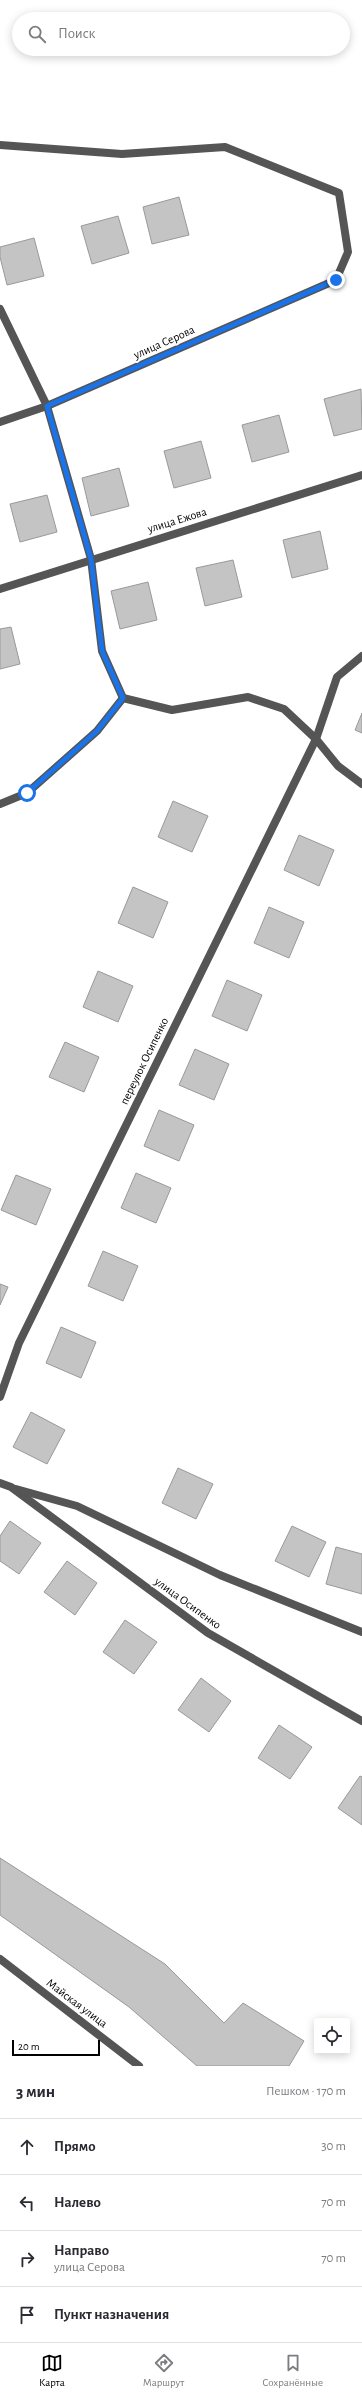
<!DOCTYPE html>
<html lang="ru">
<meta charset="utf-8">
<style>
body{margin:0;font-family:"Alegreya Sans",sans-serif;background:#f7f7f7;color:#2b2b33}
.controls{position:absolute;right:12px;bottom:12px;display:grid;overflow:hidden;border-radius:4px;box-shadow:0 2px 10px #0003}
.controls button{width:36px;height:36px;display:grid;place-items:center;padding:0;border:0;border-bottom:1px solid #e1e1e2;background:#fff;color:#2b2b33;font:20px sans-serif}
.scale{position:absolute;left:12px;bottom:10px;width:88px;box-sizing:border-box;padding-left:4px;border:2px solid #000;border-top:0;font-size:11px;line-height:14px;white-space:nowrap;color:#000;-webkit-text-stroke:3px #fff;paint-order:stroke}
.stop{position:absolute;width:12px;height:12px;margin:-9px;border:3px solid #1a73e8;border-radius:50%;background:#fff}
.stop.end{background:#1a73e8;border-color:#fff;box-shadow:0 1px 4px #0008}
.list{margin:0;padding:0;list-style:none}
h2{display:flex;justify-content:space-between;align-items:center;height:52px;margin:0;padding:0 16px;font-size:17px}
h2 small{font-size:13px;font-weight:400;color:#7c7c81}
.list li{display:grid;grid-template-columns:26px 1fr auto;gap:12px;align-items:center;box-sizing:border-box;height:56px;padding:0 16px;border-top:1px solid #e1e1e2}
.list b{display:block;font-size:15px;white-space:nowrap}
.list p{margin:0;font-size:13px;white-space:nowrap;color:#7c7c81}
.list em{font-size:13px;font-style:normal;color:#7c7c81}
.icon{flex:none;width:22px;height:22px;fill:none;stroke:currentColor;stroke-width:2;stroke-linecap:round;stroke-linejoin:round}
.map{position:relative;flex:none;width:362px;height:2066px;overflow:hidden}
.search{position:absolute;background:#fff;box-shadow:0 2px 10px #0003;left:12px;right:12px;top:12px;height:44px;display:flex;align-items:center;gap:10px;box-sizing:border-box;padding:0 14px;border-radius:22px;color:#7c7c81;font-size:15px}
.sheet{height:276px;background:#fff}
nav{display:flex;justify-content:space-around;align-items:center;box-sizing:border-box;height:56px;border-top:1px solid #e1e1e2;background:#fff;font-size:11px;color:#7c7c81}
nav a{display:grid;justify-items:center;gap:2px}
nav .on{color:#000}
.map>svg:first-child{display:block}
</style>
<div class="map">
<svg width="362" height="2066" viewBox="0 0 362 2066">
<rect width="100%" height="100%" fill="#fff"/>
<g fill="#c4c4c4" stroke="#999">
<path d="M179,197L189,235L152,244L143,207Z"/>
<path d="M118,216L129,253L92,264L81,226Z"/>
<path d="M34,238L44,276L7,285L0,257V247Z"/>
<path d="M361,389L362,429L334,436L324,399Z"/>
<path d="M279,415L289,452L252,462L242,425Z"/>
<path d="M201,441L211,478L174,488L164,451Z"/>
<path d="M119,468L129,506L91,516L82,478Z"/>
<path d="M47,495L57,532L20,542L10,504Z"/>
<path d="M320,531L328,569L292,578L283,540Z"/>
<path d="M233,560L242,597L205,606L196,568Z"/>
<path d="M148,582L157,620L120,629L111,591Z"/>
<path d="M11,627L20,664L0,669V629Z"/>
<path d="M362,713V733L355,730Z"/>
<path d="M173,801L208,816L192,852L158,837Z"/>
<path d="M299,835L334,850L319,886L284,870Z"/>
<path d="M133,887L168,902L153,938L118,923Z"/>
<path d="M269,907L304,922L289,958L254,943Z"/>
<path d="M98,971L133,986L118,1022L83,1007Z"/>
<path d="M227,980L262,995L247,1031L212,1016Z"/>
<path d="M65,1042L99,1057L84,1092L49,1077Z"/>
<path d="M195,1049L229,1064L214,1100L179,1085Z"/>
<path d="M159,1110L194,1125L179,1161L144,1146Z"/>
<path d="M136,1173L171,1188L156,1223L121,1208Z"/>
<path d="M16,1175L51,1189L36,1225L1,1210Z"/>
<path d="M103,1251L138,1266L123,1301L88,1286Z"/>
<path d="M0,1284L8,1287L0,1305Z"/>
<path d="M61,1327L96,1342L81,1378L46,1363Z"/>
<path d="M31,1412L65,1430L47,1464L13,1447Z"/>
<path d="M178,1468L213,1484L196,1519L162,1503Z"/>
<path d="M10,1521L41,1543L19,1574L0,1561V1536Z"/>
<path d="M292,1526L326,1542L309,1577L275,1561Z"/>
<path d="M336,1547L362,1554V1594L326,1584Z"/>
<path d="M67,1561L97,1583L75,1615L44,1592Z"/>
<path d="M125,1620L157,1642L134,1674L103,1652Z"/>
<path d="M201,1678L231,1701L209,1732L178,1710Z"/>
<path d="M279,1725L312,1747L290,1779L258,1758Z"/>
<path d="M360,1776L362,1777V1825L338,1808Z"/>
<path d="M0,1858L165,1964L224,2023L243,2003L304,2041L289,2066H197L129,2007L0,1915Z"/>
</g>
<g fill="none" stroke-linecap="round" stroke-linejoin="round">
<path stroke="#555" stroke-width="8" d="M0,804L27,793L97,731L123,698"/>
<g stroke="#555" stroke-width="8">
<path d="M0,145L122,154L225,147L339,193L348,252L336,280L47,406L0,422"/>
<path d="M0,309L47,406L91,559L102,651L123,698L172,710L248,697L284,709L316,739L338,766L362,784"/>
<path d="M0,589L362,475"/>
<path d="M0,1397L19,1343L316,739L337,677L362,656"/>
<path d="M0,1483L11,1487L208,1633L362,1721"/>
<path d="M16,1489L77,1506L220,1575L362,1632"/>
<path d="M0,1959L139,2066"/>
</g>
</g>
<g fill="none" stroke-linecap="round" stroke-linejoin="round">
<path stroke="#1a73e8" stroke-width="5" d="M27,793L97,731L123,698L102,651L91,559L47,406L336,280"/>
</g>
<g text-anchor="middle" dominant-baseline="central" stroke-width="4" stroke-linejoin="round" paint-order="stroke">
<g font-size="12" fill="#000" stroke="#fff">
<text transform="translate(164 342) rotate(-24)">улица Серова</text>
<text transform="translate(177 520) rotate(-17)">улица Ежова</text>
<text transform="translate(144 1061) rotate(-64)">переулок Осипенко</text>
<text transform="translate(188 1603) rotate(36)">улица Осипенко</text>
<text transform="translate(77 2003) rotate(37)">Майская улица</text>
</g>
</g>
</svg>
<div class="controls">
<button><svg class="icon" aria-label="locate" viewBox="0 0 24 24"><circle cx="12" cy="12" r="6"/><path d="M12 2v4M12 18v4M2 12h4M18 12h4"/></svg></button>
</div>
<div class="scale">20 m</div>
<div class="stop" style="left:27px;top:793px"></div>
<div class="stop end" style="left:336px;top:280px"></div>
<div class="search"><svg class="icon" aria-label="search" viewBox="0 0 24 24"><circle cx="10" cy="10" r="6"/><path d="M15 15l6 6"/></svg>Поиск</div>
</div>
<section class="sheet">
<h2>3 мин<small>Пешком · 170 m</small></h2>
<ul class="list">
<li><svg class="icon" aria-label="ahead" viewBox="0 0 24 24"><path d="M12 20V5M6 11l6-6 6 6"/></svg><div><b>Прямо</b></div><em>30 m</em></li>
<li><svg class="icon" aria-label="left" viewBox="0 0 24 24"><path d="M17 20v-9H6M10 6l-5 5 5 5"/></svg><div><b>Налево</b></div><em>70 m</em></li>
<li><svg class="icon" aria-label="right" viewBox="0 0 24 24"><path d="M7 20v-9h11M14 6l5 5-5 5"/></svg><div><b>Направо</b><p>улица Серова</p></div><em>70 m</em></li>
<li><svg class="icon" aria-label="arrive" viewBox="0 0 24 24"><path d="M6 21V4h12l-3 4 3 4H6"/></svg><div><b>Пункт назначения</b></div></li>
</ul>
</section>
<nav>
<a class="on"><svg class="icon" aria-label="map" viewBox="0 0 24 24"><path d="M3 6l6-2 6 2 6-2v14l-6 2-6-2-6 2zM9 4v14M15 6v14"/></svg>Карта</a>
<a><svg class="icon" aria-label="directions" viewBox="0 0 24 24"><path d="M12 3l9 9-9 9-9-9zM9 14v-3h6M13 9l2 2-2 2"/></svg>Маршрут</a>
<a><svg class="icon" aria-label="saved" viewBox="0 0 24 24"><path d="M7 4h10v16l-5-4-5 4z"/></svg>Сохранённые</a>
</nav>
